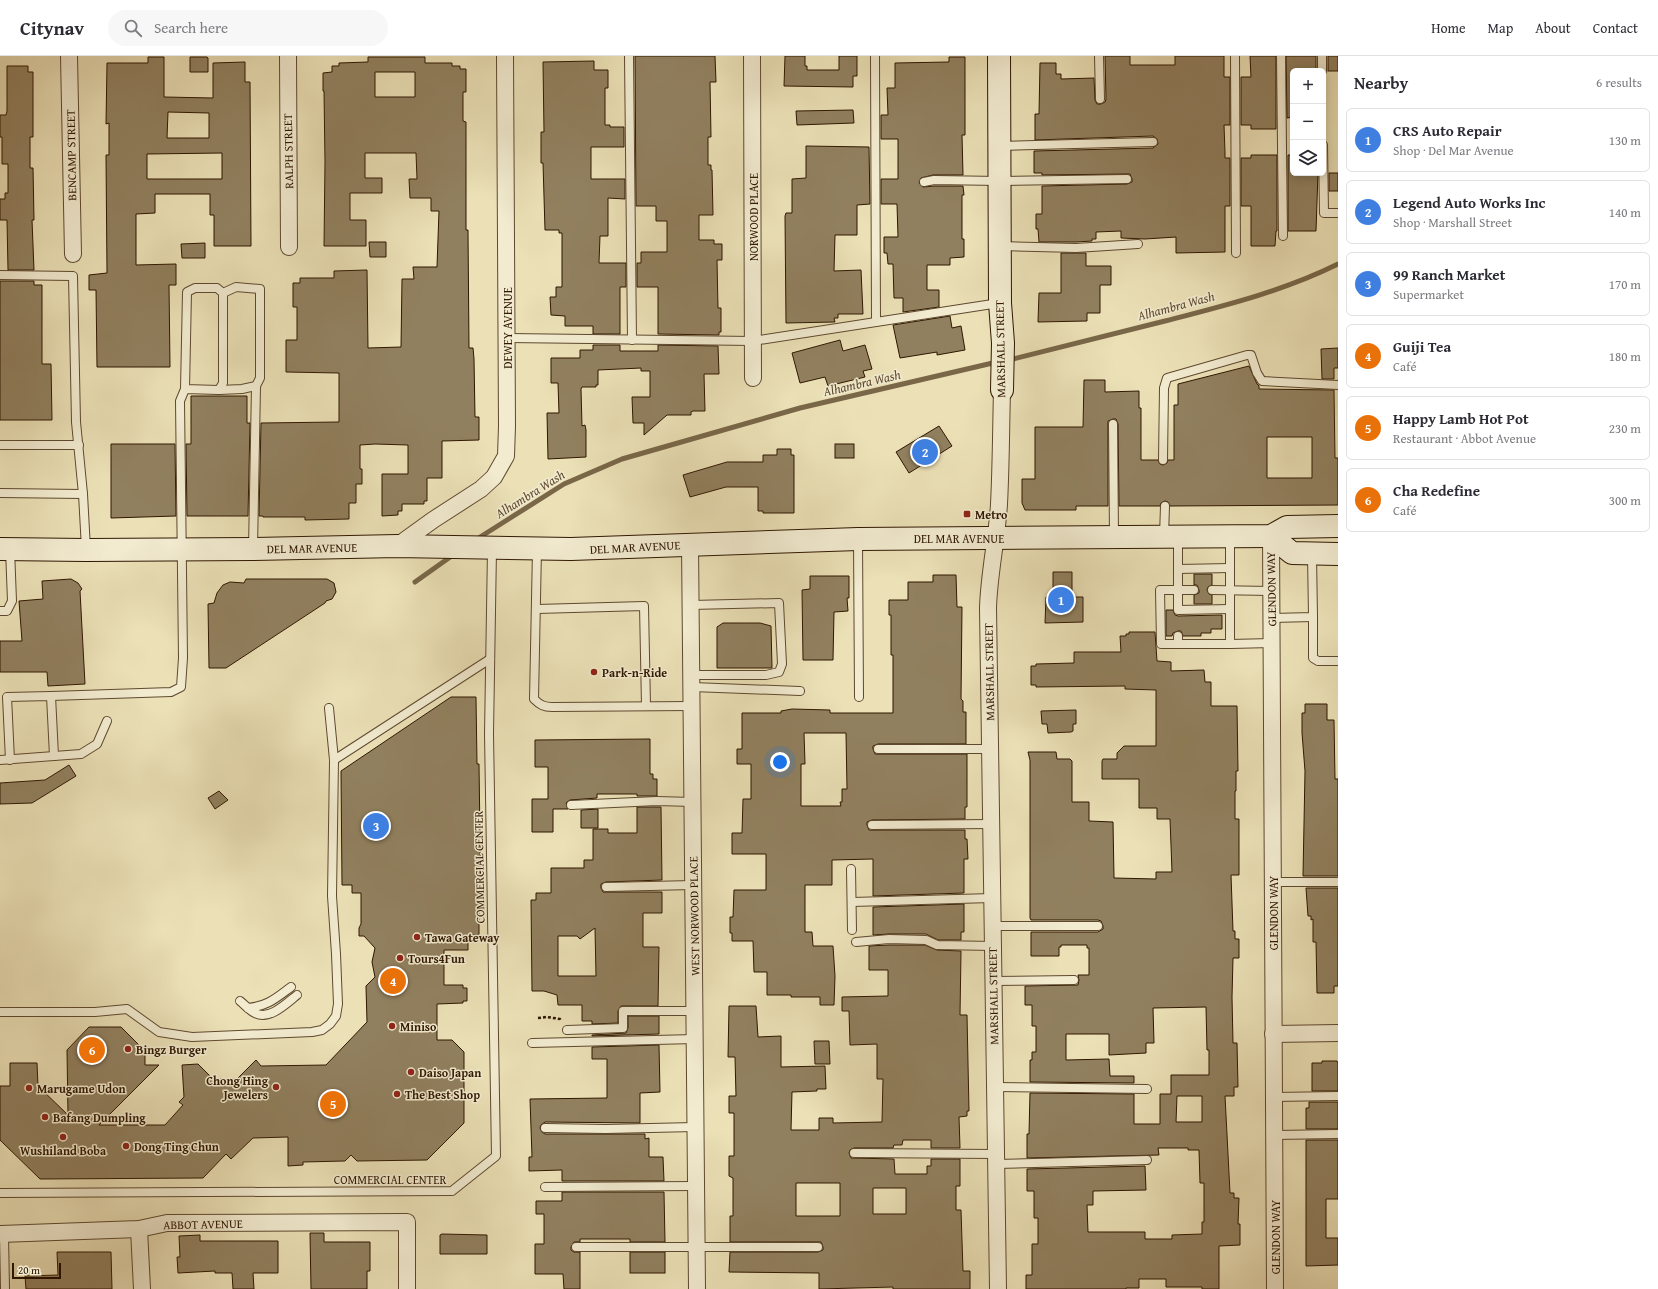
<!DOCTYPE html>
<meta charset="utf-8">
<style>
body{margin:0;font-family:"Gentium Book Plus",serif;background:#f7f7f7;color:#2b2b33}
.controls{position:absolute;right:12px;top:12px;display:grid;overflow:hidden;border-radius:6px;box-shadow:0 2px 10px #0003}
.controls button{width:36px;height:36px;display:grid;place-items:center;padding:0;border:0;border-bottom:1px solid #e1e1e2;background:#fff;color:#2b2b33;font:20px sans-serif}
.scale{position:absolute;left:12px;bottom:10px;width:49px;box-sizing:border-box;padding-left:4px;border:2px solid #2f1700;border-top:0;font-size:11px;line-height:14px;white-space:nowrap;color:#2f1700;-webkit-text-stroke:3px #f2ebd0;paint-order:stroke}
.you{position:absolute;left:780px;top:706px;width:14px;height:14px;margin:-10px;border:3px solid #fff;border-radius:50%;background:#1a73e8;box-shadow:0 0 0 6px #1a73e833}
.badge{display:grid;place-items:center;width:26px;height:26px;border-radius:50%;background:#8f2418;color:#fff;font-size:13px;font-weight:700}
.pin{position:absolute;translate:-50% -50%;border:2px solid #fff;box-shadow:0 1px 4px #0006}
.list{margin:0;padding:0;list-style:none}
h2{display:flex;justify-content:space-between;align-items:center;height:52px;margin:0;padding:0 16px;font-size:17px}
h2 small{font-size:13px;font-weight:400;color:#7c7c81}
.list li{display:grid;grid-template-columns:26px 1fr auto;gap:12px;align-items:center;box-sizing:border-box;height:64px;margin:0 8px 8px;padding:0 8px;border:1px solid #e1e1e2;border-radius:6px}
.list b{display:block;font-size:15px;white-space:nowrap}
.list p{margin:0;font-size:13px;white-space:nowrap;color:#7c7c81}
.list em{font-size:13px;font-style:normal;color:#7c7c81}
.icon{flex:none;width:22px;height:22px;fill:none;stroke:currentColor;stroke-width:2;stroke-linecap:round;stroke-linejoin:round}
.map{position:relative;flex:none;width:1338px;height:1233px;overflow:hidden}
header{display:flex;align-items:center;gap:24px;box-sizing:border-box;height:56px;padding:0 20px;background:#fff;border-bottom:1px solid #e1e1e2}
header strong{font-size:19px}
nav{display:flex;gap:22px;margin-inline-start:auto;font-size:14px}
.search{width:280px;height:36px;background:#f7f7f7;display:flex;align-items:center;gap:10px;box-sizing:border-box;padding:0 14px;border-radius:22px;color:#7c7c81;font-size:15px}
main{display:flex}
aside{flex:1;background:#fff}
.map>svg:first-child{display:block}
</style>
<header>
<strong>Citynav</strong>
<div class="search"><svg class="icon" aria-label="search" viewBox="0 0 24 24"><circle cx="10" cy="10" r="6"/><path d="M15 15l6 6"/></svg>Search here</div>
<nav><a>Home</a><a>Map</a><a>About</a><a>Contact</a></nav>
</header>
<main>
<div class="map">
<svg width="1338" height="1233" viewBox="0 0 1338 1233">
<rect width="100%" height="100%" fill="#ebe0b6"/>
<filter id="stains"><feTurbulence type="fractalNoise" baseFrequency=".005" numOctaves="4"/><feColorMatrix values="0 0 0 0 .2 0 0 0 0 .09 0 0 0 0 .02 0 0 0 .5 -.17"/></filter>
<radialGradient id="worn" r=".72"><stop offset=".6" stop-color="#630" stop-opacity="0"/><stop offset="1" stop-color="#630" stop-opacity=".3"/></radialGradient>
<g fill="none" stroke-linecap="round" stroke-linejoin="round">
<g stroke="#796748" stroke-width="5">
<path d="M1009,304C1061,291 1113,278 1165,265C1223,250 1284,235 1338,208"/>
<path d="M477,483L564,428L622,403L800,352L997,306"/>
<path d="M415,526L453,499"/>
</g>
</g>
<g fill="#91805f" stroke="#2f1700" fill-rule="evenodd">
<path d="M635,0H715L716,26H710L711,81H708V109H711V114H712L713,159H699V184H714V188H722V204H717L718,252H721V276H719V279L658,278V231H637V207H641V196H667V165H656V150H636Z"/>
<path d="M785,0H805V10H807V14H839V0H857V20H853V31L784,30Z"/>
<path d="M1105,0H1130V9H1175V0H1224V21H1230V69H1224L1225,97V102H1230V150H1225V196L1176,197V181L1145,183L1121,182V175L1096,176V183H1092V185L1076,186H1039L1038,173H1036V158H1042V130L1127,128L1132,126V123L1130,118H1127L1042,119V117H1034V95L1153,92L1158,88L1157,83L1153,80L1035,84V58H1039L1040,7H1056V18H1061V23L1094,22L1095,44L1097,48H1101L1105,46L1106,43Z"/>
<path d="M1250,0H1276V73H1251V69H1241V21H1251Z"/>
<path d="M1286,0H1316V15H1293V61L1287,62Z"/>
<rect x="1328" y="0" width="10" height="15"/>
<path d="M148,1H164V41L213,42V7L245,6V26H250L251,190H214V159H210V138H155V157L136,158V209L176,208V229H169L170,311H97L96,234H89V219L107,217L106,99H109V67L106,68L107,7H148ZM168,56L209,57V82H167ZM222,97V123H147V98Z"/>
<path d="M190,1H207L208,2V16H190Z"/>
<path d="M368,1H425V7H452V10H460V13H466V36H463V65L466,66V174H468L469,292H473L474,303L475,361H479V384L442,385V422H427V445H424V448H402V455H398V459L382,460V418H408V389L375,388L360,389V413H362V428H356V447H349V463L305,464V461H263V460H259L261,367L339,366V317L286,316V284H297V251H293V227H300V222H334V215L367,214L368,292L401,291L402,223H414L413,211H437L439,155H431V142H410L409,123H417L416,97H365V122H382V137H350V164H366V190H324L325,106L324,35H323V17L332,16V10H339V7L368,6ZM375,16H415V41H375Z"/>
<path d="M949,1H965V79H962L963,119H933L921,122L919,127L923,131L934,130H963L964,139H962V183H964V201L950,202V209H927V234H939V251L903,256V242H894L893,208H888L887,197H884V181H898L897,148H881V123H898V83H881V59H888L887,32H895V7L949,6Z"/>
<path d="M594,5V14H608V32H605V69H610V71H624V91H591V123H625V143L608,142V180H600L599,207H626V231H620V278H593V270H565V260L551,259L550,241H556V231H562V177H559V174H545L543,107H541V76H544L543,6Z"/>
<path d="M7,10H28V16H33V81H30V112H33L34,164H32L34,214H8L7,164H0V143H5V137H8V108H2V81H0V59H6L7,55Z"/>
<path d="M853,54L854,67L797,69L796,55Z"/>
<path d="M806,90L869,91L870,148L857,149V179H835L834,215L861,214L863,258H838V262H834L835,266L786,267L785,160L786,157H792V123L806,122Z"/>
<path d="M1251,99H1277V175H1276L1275,190H1251V150H1241V102H1251Z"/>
<path d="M1288,99H1293V117H1318L1316,175H1288Z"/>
<rect x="1329" y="117" width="9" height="18"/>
<path d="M369,186H386V201H370Z"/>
<path d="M205,187V202H182L181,188Z"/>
<path d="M1061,197H1086V210H1111V229H1100V257H1087V265L1038,266L1039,237H1061Z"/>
<path d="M0,225H34V229H42V308H51L52,364H0Z"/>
<path d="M950,260L952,272L961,270L965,294L937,299V296L900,302L893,269Z"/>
<path d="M840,284L843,295L865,289L872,313L863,315L865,321L828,330L825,321L800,327L792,297Z"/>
<path d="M593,289H620V295H658V289L718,290L719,318H704L705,355H693L691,356V359H667L644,379V367H633L632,341H650V315H641V312L598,314V329H596V331H582L581,333L582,370L585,369L586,374V401L548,403L547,357H559L558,327H551V302H580V294H593Z"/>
<path d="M1338,292V312H1334V323H1322L1321,293Z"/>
<path d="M1249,310L1257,328L1259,330V333L1334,334L1335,402H1338V449L1170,450L1168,446L1165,445L1161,447L1160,450H1119L1118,368L1116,363H1113L1108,365V450H1076V454H1025L1022,447V423H1035V371H1083L1084,324H1105V336L1139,335V352H1141V404H1158L1160,408L1163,409L1167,407L1168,404H1174V349H1178V328ZM1267,381H1312V422H1267Z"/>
<path d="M191,340H247V367H250L248,460H187L186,388H191Z"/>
<path d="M939,370L952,390L909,417L896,396Z"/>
<path d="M111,388H175L176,460L111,462Z"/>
<rect x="835" y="388" width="19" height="14"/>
<path d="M777,393H791V399H794V457H763V455H758V431H726L690,441L683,419L727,406H763V399H777Z"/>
<path d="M1053,516H1072V541H1083V566L1045,567L1046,541H1053Z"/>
<path d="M1194,518H1212V529L1208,531L1207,534L1209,538L1212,539V548H1194V539L1199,537V534L1197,529H1194Z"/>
<path d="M933,519H956L957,551H962L961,643L963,645V656H966V688H878L873,690V693L875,698H967V751H965V763L872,764L867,766V769L869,774H965V783H967L968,803H964V837L873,840V803L832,804V829H805V876H812L813,890H833L835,920L834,949H820V941H791V939H767V916H754L753,885H732V877H730V861H733L734,834H766V798H732V777H742L743,743H751V708H737V693H742V657H781V655L792,653L830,654V657H893V599H891V559H889V544H908V526H933ZM804,677H846L847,733H842V746H840L841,750H801V708H805Z"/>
<path d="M810,520H849V542H847L848,555L834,556L833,604H803L802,534L810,533Z"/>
<path d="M71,523L78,527L82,533L80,535L85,628L48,630L47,616H0V585H22L19,545L43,543L42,525Z"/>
<path d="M246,523H327L334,527L336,536L332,543L326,545L325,547L226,612H209L208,548L214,547L217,537L223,529L230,526L244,527Z"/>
<path d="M1166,554H1173L1175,559L1178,560L1222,559V573H1211V577H1201V580H1183L1181,575H1178L1173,577L1172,580H1166Z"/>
<path d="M723,567H760L771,570L772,612H717V571Z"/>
<path d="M1129,576H1155L1157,605L1171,606V615L1204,614L1205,626H1211V650H1237L1238,715H1236V735H1235V763H1239V819H1231L1233,875H1235V883H1239V902H1233L1232,941L1233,987H1237L1238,1031H1234V1040H1225L1230,1137H1234V1142H1239L1238,1168H1240V1189L1219,1190V1233H1202V1231H1166V1223H1139V1232H1126V1233H1026V1219H1032V1188H1038V1162H1034V1135H1027V1113L1145,1110L1146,1134L1093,1135V1149H1087L1088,1176H1145V1183H1172V1179L1202,1178V1166H1204V1127H1200L1199,1094H1188V1092H1158L1159,1099L1027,1102V1078H1029L1030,1037L1134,1038V1068H1160V1038H1171V1019H1209V994H1207L1206,951L1153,952L1154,987H1146V997L1109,999V978H1066V1004L1109,1003L1110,1020H1134V1027L1030,1026V1004H1032V996H1036V970H1032V949H1025V930L1078,929L1079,924L1078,919H1089V892H1087V889H1061V891H1059V900H1031V876H1098L1103,873V870L1101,865L1098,864H1031L1030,862V704L1028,696H1056L1057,703H1070L1072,705V746H1089V765L1113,766L1114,822L1156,823V816H1172L1170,763H1157V752H1139V723H1102V705L1103,703H1117V697L1124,690H1156V634L1125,633V630L1036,631V629H1031V610H1036V608L1074,607V596H1121L1120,580H1126V578H1129ZM1177,1040H1202V1066H1176Z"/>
<path d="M451,641H476L477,708H479L481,853H479V879H468V894H444V929H463V932H467V945H463V947L437,948V984H452L464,996V1067L427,1104L357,1105L351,1099L345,1105L303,1106V1109L288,1110V1081L253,1082L231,1103L226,1098L203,1122L40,1123L0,1084V1030H10V1007H37L38,1030L68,1059L67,994L89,971H121L145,995V1009H159L99,1069H165L183,1049L179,1046L184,1041L182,1009L198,1008L213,1023H237L256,1004L261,1010L326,1009L367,966L366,930L375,921L372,906L375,892L364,880H359V872L361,868V837H352V829H342L341,715Z"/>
<path d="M1305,648H1327V664H1334L1335,723H1338V820H1303L1305,715L1302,677V657H1305Z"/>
<path d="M1076,654V668H1073V675L1071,676L1048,677L1047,668H1042L1041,655Z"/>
<path d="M650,683V718H653V723H657V740H637V738H597V742L570,744L566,747L568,753H553V776H532V743H548V711H535V684Z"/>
<path d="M69,709L76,720L32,747L0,748V727L45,724Z"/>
<path d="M219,735L228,744L215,753L208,742Z"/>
<path d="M637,751H661L662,824L606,826L601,828V832L603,836H662V857H643V891H659L658,950H621L618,955V967L592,968V965H582V949H558L557,939L544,935H532L531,844H536V837H551V812H584V804H593V773H608V777H637ZM595,872L596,920H558V880H577L580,883Z"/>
<path d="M598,753V772H581V754Z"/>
<path d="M1306,832H1338V930H1334V937H1317L1316,886H1313V863L1311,864V860H1308Z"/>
<path d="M964,848V876H961V884H938L926,878H889L873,879V851Z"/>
<path d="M889,889H925L937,894L961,895L960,959H967L969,1055H967V1060L959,1061L960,1092H931V1084H903L902,1089H894L893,1092H854L850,1094L849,1097L851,1102H854L894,1103L895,1118H927V1110H931V1103H960V1130H956V1154H961L963,1215H970V1233H893V1231L819,1233V1217L729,1216L730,1196H818L823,1194V1191L821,1186H730V1160H733V1122L729,1120V1100H734V1057H729V1040H736L735,1001H728L729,950H756L758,981L781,980V1011L825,1010L826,1033H817V1035L792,1036L791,1074H819V1062H833V1067L882,1066L883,1023H877V988L850,989L849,955H842V941L888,940V914H869V890ZM796,1127H840V1160H796ZM873,1132H906V1158H873Z"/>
<path d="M628,960H659V978L592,980V979L626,977L628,972Z"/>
<path d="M814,985H829L830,1008H815Z"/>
<path d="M659,989L660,1036L640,1037V1067L545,1066L541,1069L540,1072L542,1076L545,1078H645V1083L649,1082V1101H663L664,1125H562V1114L529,1115V1101H532L530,1043L607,1042V1003H592V991Z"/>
<path d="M1322,1005H1337L1338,1007V1035H1312V1007H1322Z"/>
<path d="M1309,1046H1338V1073H1306V1052H1309Z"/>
<path d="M1306,1084H1338V1143H1326V1182H1338V1209L1306,1210Z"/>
<path d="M562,1136H664L665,1186H630V1183H580V1186H574L571,1191V1194L574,1196H580V1233H564L563,1218H535V1188H544V1158H536V1145H562Z"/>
<path d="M310,1177H324V1186H370V1215H367V1233H311Z"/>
<path d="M442,1178L487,1179V1198H440V1179Z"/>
<path d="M200,1179V1185H278V1217H253L254,1233H233L232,1217H215V1215L178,1217L177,1201H180L179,1180Z"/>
<path d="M57,1196H111L112,1233H26L25,1220L58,1219Z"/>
<rect x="630" y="1196" width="35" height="21"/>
</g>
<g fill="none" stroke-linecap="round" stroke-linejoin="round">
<defs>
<g id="lane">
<path d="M629,0L632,284"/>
<path d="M875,0L876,266"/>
<path d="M1099,0L1100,43"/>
<path d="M1235,0L1236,197"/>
<path d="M1281,0L1283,180"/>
<path d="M1322,0V15"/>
<path d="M1323,89L1324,157H1338"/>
<path d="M1000,90L1153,86"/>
<path d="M924,126L934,124L1000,125L1127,123"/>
<path d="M1000,190L1076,192L1138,188"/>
<path d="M0,219L73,220L76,366L83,438L86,493"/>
<path d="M507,282L753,285L999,247"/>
<path d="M219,334L242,333L256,330L260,322V233L236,231L223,237"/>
<path d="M1113,368L1114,480"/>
<path d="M0,389H79"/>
<path d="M1163,404L1164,332L1167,322L1247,299H1251L1257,317L1262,325L1338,329"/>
<path d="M0,437L83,438"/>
<path d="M1164,480L1165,450"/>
<path d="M1230,480V588L1272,587"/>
<path d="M1178,482V554L1230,553"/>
<path d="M858,484L859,641"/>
<path d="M253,493L256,330"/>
<path d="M537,493L534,643C540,649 544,651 552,651L692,650"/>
<path d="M1178,513L1230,512"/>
<path d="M1194,534H1160L1161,588H1230"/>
<path d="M1212,534L1271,535"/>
<path d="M691,549L779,547L782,608L779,616L766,619H692"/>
<path d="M537,553L644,550L646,650"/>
<path d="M0,555H7L12,545L10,493"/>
<path d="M1313,561V602L1318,605H1338"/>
<path d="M1272,562L1313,561L1312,499"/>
<path d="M1178,580V588"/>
<path d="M692,631L800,635"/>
<path d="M51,640L171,636L181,631L183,602L180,345L185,333L187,236L195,232H217L223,237V327L219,334L185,333"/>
<path d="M878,693H990"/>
<path d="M0,704L81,698L97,688L107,665"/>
<path d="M10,704L7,641L51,640L54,700"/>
<path d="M334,704L490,603"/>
<path d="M571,749L657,745L693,746"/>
<path d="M872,769L991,768"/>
<path d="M851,813L852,874"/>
<path d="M1273,826H1338"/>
<path d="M606,831L693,829"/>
<path d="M852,846L992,842"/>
<path d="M992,870H1098"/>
<path d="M856,886L889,883L926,884L937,889L993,890"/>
<path d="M993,925L1074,924"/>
<path d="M240,945C245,949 249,954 255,957C269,965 287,947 297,939"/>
<path d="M248,952C268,950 276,942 291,931"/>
<path d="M0,956H95L127,953L159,976L192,981L312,976L322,974L330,968L336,960L338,948L336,898L332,840L334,704L329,652"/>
<path d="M567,974L623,972V955H695"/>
<path d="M532,987L695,983"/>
<path d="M995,1031L1147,1033"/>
<path d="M1273,1041L1338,1040"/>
<path d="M545,1072L606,1073L695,1071"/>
<path d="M1274,1079L1338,1078"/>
<path d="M854,1097L996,1098"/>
<path d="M996,1108L1147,1104"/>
<path d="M545,1131L695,1130"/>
<path d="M0,1137L452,1135L496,1100L489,678L492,493"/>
<path d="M4,1178L5,1233"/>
<path d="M576,1191H818"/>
</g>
<g id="street">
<path d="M69,0L73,198"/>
<path d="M288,0L289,191"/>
<path d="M752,0L753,322"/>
<path d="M1271,480L1275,1233"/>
<path d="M690,488L697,1233"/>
<path d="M397,490L433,464L481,433L494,421L506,400L507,370L505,0"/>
<path d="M1273,978L1338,977"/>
<path d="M139,1173L142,1233"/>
<path d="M0,1178L139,1173L167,1167L407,1166V1233"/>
<path d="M998,1233L988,552C989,517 997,483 999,448C1001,410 1001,372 1002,334"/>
</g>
<g id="secondary">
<path d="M999,0L1000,247L1003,287L1002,334"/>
<path d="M1271,480L1292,497L1338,498"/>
<path d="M0,493L86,494L253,493L397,490L571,493L858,483L1271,480L1287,471L1338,470"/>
</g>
</defs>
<use href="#lane" stroke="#5e492e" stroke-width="10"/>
<use href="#street" stroke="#5e492e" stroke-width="18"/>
<use href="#secondary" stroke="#2f1700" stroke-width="24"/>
<path stroke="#2f1700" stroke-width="2.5" stroke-dasharray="3 2" stroke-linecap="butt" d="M538,962L547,961L560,963L561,965"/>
<use href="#lane" stroke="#f2ebd0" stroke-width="8"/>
<use href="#street" stroke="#f2ebd0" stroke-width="16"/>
<use href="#secondary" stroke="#f2ebd0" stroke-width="22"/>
</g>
<g fill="#8f2418" stroke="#f2ebd0" stroke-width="1.5">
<rect x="963" y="454" width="8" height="8" rx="2"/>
<circle cx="594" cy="616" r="4"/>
<circle cx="417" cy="881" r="4"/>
<circle cx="400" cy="902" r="4"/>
<circle cx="392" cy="970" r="4"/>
<circle cx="128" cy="993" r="4"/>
<circle cx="411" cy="1016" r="4"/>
<circle cx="276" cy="1031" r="4"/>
<circle cx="29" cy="1032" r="4"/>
<circle cx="397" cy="1038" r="4"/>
<circle cx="45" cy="1061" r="4"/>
<circle cx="63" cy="1081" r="4"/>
<circle cx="126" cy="1090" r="4"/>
</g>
<g text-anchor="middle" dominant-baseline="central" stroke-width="3" stroke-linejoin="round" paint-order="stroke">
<g font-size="12" fill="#2f1700" stroke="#f2ebd0">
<text transform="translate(288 95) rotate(-91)">RALPH STREET</text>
<text transform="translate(71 99) rotate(-91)">BENCAMP STREET</text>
<text transform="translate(753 161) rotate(-90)">NORWOOD PLACE</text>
<text transform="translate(507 272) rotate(-90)">DEWEY AVENUE</text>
<text transform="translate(1000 293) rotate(-91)">MARSHALL STREET</text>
<text x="959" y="482">DEL MAR AVENUE</text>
<text transform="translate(635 491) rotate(-3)">DEL MAR AVENUE</text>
<text transform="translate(312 492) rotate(-1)">DEL MAR AVENUE</text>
<text transform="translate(1271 533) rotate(-91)">GLENDON WAY</text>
<text transform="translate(989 616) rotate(-91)">MARSHALL STREET</text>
<text transform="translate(479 811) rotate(-91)">COMMERCIAL CENTER</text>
<text transform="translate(1273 857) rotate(-90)">GLENDON WAY</text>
<text transform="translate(694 860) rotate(-91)">WEST NORWOOD PLACE</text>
<text transform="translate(993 940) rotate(-91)">MARSHALL STREET</text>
<text x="390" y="1123">COMMERCIAL CENTER</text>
<text transform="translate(203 1168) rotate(-1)">ABBOT AVENUE</text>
<text transform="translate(1275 1181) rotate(-90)">GLENDON WAY</text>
</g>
<g font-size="12" font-weight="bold" fill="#2f1700" stroke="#f2ebd0" text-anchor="start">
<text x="975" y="458">Metro</text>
<text x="602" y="616">Park-n-Ride</text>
<text x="425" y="881">Tawa Gateway</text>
<text x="408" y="902">Tours4Fun</text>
<text x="400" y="970">Miniso</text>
<text x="136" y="993">Bingz Burger</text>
<text x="419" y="1016">Daiso Japan</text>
<text x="268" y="1024" text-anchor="end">Chong Hing<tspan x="268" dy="14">Jewelers</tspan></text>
<text x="37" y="1032">Marugame Udon</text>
<text x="405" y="1038">The Best Shop</text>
<text x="53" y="1061">Bafang Dumpling</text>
<text x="134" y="1090">Dong Ting Chun</text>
<text x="63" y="1094" text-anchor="middle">Wushiland Boba</text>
</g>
<g font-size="13" font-style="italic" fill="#614c30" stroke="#f2ebd0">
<text transform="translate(1176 250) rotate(-15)">Alhambra Wash</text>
<text transform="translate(862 327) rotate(-13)">Alhambra Wash</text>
<text transform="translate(530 438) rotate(-32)">Alhambra Wash</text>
</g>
</g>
<rect width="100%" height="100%" filter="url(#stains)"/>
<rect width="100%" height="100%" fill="url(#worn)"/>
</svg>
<div class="controls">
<button>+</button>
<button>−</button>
<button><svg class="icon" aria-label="layers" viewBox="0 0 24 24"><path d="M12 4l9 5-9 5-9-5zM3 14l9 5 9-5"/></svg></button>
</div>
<div class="scale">20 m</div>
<div class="you"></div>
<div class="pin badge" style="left:1061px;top:544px;background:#3f7fe0">1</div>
<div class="pin badge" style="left:925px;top:396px;background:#3f7fe0">2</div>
<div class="pin badge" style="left:376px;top:770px;background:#3f7fe0">3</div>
<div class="pin badge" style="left:393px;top:925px;background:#e8710a">4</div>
<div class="pin badge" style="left:333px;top:1048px;background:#e8710a">5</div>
<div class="pin badge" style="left:92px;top:994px;background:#e8710a">6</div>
</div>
<aside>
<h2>Nearby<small>6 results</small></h2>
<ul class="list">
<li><span class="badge" style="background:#3f7fe0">1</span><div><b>CRS Auto Repair</b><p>Shop · Del Mar Avenue</p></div><em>130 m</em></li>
<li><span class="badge" style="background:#3f7fe0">2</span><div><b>Legend Auto Works Inc</b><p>Shop · Marshall Street</p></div><em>140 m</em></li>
<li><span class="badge" style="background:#3f7fe0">3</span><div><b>99 Ranch Market</b><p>Supermarket</p></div><em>170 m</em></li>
<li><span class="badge" style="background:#e8710a">4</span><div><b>Guiji Tea</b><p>Café</p></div><em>180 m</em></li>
<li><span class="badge" style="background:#e8710a">5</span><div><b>Happy Lamb Hot Pot</b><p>Restaurant · Abbot Avenue</p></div><em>230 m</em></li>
<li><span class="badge" style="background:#e8710a">6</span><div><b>Cha Redefine</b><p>Café</p></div><em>300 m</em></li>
</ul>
</aside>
</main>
